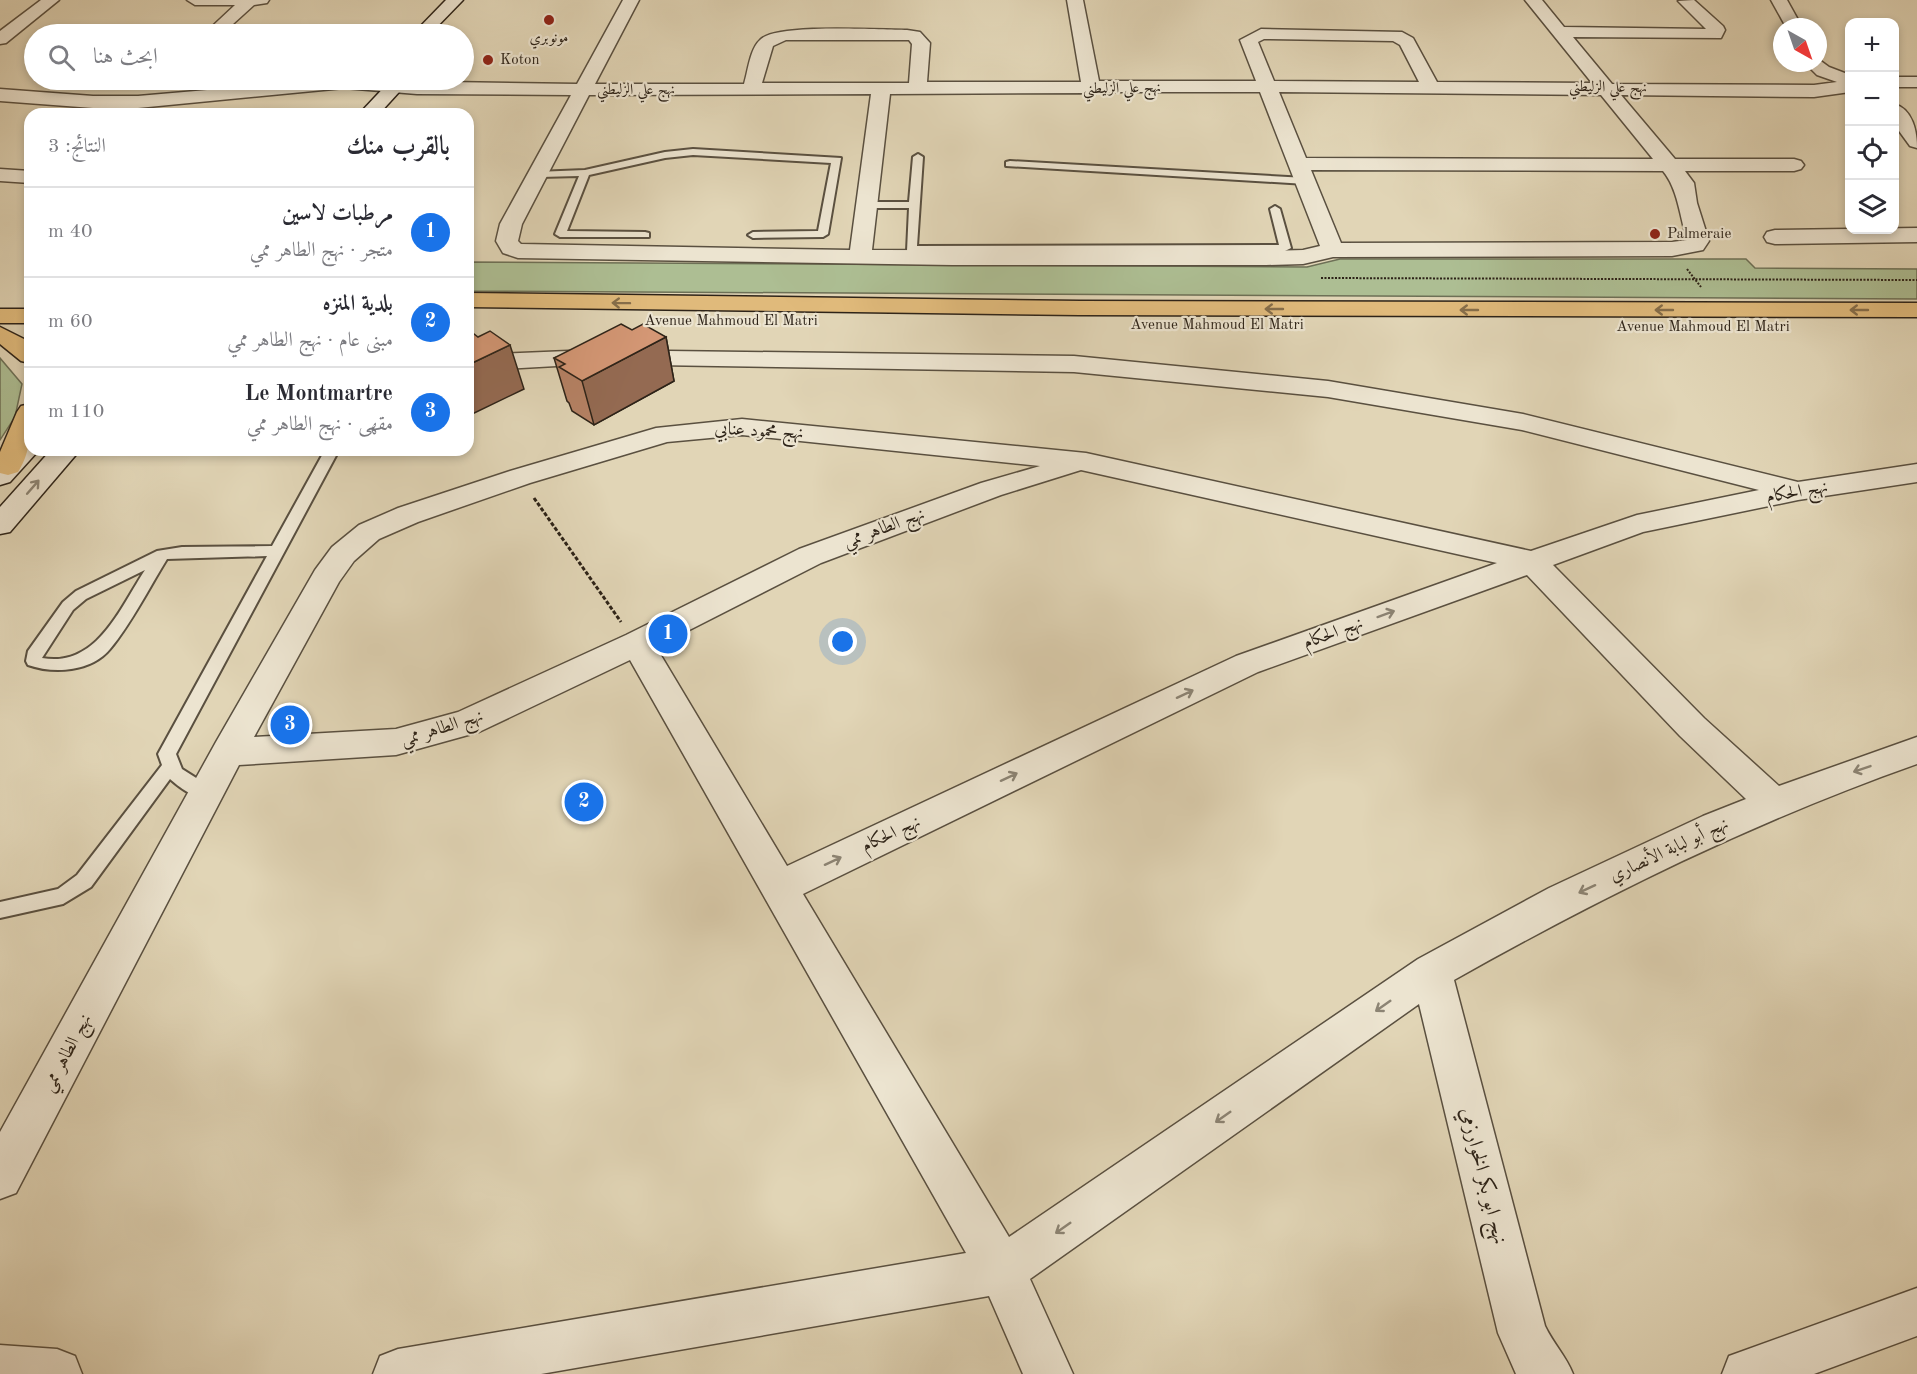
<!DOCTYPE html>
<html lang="ar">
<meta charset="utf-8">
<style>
body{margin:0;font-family:"Old Standard TT",Amiri,serif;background:#f7f7f7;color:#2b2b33;direction:rtl}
.controls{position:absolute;right:18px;top:18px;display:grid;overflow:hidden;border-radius:12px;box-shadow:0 3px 9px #0003}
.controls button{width:54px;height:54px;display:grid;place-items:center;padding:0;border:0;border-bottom:2px solid #e1e1e2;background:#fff;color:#2b2b33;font:30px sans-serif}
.compass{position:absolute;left:1773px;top:18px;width:54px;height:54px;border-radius:50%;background:#fff;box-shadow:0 3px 9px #0003;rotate:140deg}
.you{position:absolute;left:843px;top:642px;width:21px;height:21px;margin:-15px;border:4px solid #fff;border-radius:50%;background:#1a73e8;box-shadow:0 0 0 9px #1a73e833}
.badge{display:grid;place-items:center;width:39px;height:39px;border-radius:50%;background:#1a73e8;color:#fff;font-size:20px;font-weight:700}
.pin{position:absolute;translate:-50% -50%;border:3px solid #fff;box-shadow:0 2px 6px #0006}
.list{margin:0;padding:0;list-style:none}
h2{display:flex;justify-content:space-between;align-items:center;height:78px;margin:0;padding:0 24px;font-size:26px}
h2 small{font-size:20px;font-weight:400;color:#7c7c81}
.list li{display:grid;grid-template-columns:39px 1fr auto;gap:18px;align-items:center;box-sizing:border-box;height:90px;padding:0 24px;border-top:2px solid #e1e1e2}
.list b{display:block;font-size:22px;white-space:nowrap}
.list p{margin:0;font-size:20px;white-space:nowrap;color:#7c7c81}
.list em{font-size:20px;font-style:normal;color:#7c7c81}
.icon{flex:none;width:33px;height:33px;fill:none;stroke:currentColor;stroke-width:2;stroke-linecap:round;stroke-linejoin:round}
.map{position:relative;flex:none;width:1917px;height:1374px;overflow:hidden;direction:ltr}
.search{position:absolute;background:#fff;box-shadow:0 3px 9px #0003;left:24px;top:24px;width:450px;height:66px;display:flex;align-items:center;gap:15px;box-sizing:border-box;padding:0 21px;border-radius:33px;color:#7c7c81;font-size:22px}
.panel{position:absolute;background:#fff;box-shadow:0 3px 9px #0003;left:24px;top:108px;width:450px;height:348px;border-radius:18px;direction:rtl}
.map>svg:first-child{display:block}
</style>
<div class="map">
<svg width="1917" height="1374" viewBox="0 0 1917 1374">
<rect width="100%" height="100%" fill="#e1d5b6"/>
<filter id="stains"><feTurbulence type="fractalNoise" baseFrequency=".00333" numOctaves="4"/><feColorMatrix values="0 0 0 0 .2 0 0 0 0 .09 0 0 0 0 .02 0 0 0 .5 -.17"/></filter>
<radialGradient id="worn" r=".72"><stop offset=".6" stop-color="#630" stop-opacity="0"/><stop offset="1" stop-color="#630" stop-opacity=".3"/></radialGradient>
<g fill="#adbe93" stroke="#6d7056" stroke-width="1.5">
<path d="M1340,259H1746L1755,268L1917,269V299L468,291V262L1307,267Z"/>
<path d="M0,358L22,384L15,417L0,440Z"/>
</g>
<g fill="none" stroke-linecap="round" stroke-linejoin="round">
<defs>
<g id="lane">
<path d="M693,149L841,158L828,234L823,237L753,238L748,235L753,232L818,231L831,163L693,155L665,158L589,175L567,231L645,232L649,233V237H560L555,234L579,176L540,177L536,176V172L585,170L665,152Z"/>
<path d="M918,154L923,157L917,246L1279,245L1270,209L1275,206L1280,209L1291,248L1285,251H907L909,208H868L863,205L868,202H909L913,157Z"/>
<path d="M1010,161L1306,178L1311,181L1306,184L1006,166V162Z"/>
<path d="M325,450H339L176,754L182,769L212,788L215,793L212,798C199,802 180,788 170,779L91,887L63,904L0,918V902L58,889L77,875L162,765L158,754L267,556L167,559C149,588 131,624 110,649C91,672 54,674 28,665L26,661L28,651L63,602L76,591L157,551L182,547L272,546ZM145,570C120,608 97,668 42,658L73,610L86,599Z"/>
</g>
<g id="street">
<path d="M41,0H59L6,43L0,44V31Z"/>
<path d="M187,0H269L267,3L254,5L222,34H204L235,5H195Z"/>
<path d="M623,0H639L595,84H744C748,71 750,49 760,40C775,23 880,30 907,30L920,32L930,43L927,82H1081L1067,0H1083L1099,81H1256L1240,40L1261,29L1402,32L1413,38L1437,82L1592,83L1525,0H1542L1564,27L1706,29L1678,1L1694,0L1723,26L1725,30L1721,38L1573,37L1612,84L1814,85L1837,82L1817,75L1805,63H1818V59L1829,67L1850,75V92L1814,97L1621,95L1675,159H1794L1801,161L1804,165L1801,169L1794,171H1685L1694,183L1697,203L1709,241L1703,250L1672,256L1333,257L1303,264L1266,265H952L518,258L503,253L496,241L500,224L571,95L417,94L344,88L138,108H93L0,101V89L93,96H138L323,80L577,84ZM1264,39L1393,41L1400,45L1419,82L1274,81L1258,42ZM786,40H909L912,44L909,83H762L773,46ZM1099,92H1260L1320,246L1303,250L1266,251L872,250L890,94L1085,93L1092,96ZM1279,92L1601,95L1653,159L1306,158ZM871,94L850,250L521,244L518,241L522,224L589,95ZM1311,170L1663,171C1678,189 1680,217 1687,240L1672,242L1341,243Z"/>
<path d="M1771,0H1787L1802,27H1786Z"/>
<rect x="1894" y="77" width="23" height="10"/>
<path d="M1894,104C1913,109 1917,132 1917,148L1910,146L1894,124Z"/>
<path d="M0,169L30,171V183L0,181Z"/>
<path d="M1917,228V242L1775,244L1767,242L1764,237L1767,232L1775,230Z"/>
<path d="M592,350L1074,356L1328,381L1523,414L1798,482L1917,464V482L1798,500L1643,532L1553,565L1704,718L1779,786L1917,737V764C1753,822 1605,895 1454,980L1545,1326C1553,1343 1566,1356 1573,1374H1516L1498,1333L1419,1004L1030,1279L1073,1374H1023L989,1296L541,1374H373L380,1356L398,1349L966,1253L630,660L479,732L396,755L239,765L16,1193L0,1199V1132L216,742L315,570L332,547L359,525L398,508L510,471L656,428L742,419L1086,453L1531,551L1637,515L1759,490L1522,430L1328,397L1074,372L592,364L468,371V355ZM742,435L1040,466L981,483L799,549L626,635L458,712L396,729L254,737L339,582L354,561L379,539L418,522L530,483L667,442ZM1081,470L1497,563L1236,656L787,866L656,647L821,563L1001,495ZM1527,575L1680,736L1746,799L1703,816L1549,888L1418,959L1009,1237L803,894L1258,672Z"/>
<path d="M1917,1288V1336L1814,1374H1722L1729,1356Z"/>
<path d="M0,1345L57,1349L75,1356L82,1374H0Z"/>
</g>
<g id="secondary">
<path d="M446,0H463L430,34H413Z"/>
<path d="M391,80H410L379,114H359Z"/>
<path d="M30,436V450H39L10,482L0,485V460L20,438Z"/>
<path d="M51,450H80L10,532L0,534V507Z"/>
</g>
<g id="highway">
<path d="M468,293L1080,301L1917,303V317L1080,315L468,307Z"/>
<rect x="0" y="309" width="30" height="14"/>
<path d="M0,327L30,342V363L21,361L0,344Z"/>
<path d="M30,404C30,429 32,451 18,472L8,475L0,473V452L17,412L21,406Z"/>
</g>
</defs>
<use href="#lane" stroke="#5a5040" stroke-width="4"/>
<use href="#street" stroke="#5a5040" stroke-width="3"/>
<use href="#secondary" stroke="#2d2318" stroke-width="3"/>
<use href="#highway" stroke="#2d2318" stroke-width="3"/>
<g stroke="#2d2318" stroke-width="2" stroke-dasharray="2 1.5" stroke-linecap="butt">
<path d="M1687,269L1701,287"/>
<path d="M1321,278L1917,280"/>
</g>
<path stroke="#2d2318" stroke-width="3" stroke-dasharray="4 2" stroke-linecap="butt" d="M534,498L621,622"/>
<use href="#lane" fill="#ece4d0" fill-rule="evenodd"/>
<use href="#street" fill="#ece4d0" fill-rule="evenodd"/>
<use href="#secondary" fill="#ece4d0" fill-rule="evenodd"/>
<use href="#highway" fill="#e0ba7b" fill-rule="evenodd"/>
</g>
<path fill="#b68265" stroke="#2d2318" stroke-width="1.5" d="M632,330L666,337L674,381L594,425L572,411L569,403L567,401L554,358Z"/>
<g fill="#946a52" stroke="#2d2318" stroke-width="1.5">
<path d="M666,337L674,381L594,425L582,381Z"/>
<path d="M510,345L524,389L468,416V365Z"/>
</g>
<g fill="#d49775" stroke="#2d2318" stroke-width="1.5">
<path d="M621,324L632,330L643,324L666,337L582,381L559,367L565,364L554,358Z"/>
<path d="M469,330L478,337L490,331L510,345L468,365V331Z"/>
</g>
<defs><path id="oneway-shaft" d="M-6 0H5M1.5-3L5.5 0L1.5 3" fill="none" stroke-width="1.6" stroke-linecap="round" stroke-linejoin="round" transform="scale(1.5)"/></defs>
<g stroke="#866e4a">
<use href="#oneway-shaft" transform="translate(621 303) rotate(-179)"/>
<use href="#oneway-shaft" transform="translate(1274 309) rotate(-180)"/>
<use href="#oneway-shaft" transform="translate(1469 310) rotate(180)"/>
<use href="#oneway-shaft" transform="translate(1664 310) rotate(180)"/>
<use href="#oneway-shaft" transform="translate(1859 310) rotate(-180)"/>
</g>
<g stroke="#8c8474">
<use href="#oneway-shaft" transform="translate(33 487) rotate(-49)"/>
<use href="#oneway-shaft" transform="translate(1386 614) rotate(-20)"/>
<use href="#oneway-shaft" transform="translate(1185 694) rotate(-25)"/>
<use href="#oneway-shaft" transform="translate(1862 769) rotate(161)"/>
<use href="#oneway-shaft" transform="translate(1009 777) rotate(-25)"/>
<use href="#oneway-shaft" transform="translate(833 861) rotate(-25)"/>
<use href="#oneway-shaft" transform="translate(1587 889) rotate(155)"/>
<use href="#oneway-shaft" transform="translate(1383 1006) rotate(145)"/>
<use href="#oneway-shaft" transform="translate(1223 1117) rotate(145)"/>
<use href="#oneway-shaft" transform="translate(1063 1228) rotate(145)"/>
</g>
<g fill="#8f2418" stroke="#ece4d0" stroke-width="2">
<circle cx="549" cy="20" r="6"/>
<circle cx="488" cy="60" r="6"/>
<circle cx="1655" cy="234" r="6"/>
</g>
<g text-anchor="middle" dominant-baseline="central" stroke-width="4.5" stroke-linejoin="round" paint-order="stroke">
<g font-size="15" fill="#2d2318" stroke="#ece4d0" text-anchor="start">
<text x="549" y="38" text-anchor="middle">مونوبري</text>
<text x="500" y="60">Koton</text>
<text x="1667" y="234">Palmeraie</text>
</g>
<g font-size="15" fill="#2d2318" stroke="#ece4d0">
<text transform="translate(1608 88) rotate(1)">نهج علي الزليطني</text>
<text transform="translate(1122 89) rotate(-1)">نهج علي الزليطني</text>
<text x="636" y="90">نهج علي الزليطني</text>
<text x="731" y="321">Avenue Mahmoud El Matri</text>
<text x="1217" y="325">Avenue Mahmoud El Matri</text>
<text x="1703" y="327">Avenue Mahmoud El Matri</text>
</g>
<g font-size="18" fill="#2d2318" stroke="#ece4d0">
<text transform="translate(759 431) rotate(3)">نهج محمود عنابي</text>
<text transform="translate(1797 492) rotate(-10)">نهج الحكام</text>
<text transform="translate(884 528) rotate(-20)">نهج الطاهر ممي</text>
<text transform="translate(1333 633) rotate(-20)">نهج الحكام</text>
<text transform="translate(442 728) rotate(-17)">نهج الطاهر ممي</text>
<text transform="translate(891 834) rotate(-25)">نهج الحكام</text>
<text transform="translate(1669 850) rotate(-25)">نهج أبو لبابة الأنصاري</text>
<text transform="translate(67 1053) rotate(-62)">نهج الطاهر ممي</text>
</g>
<g font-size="21" fill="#2d2318" stroke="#ece4d0">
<text transform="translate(1483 1176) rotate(76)">نهج ابو بكر الخوارزمي</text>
</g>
</g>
<rect width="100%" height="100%" filter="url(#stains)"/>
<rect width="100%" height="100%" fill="url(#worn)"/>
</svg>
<div class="controls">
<button>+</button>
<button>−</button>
<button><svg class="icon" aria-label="locate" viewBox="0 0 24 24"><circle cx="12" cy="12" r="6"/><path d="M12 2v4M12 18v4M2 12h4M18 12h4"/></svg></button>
<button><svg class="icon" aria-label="layers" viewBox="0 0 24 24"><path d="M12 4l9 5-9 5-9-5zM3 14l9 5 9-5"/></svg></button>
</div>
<svg class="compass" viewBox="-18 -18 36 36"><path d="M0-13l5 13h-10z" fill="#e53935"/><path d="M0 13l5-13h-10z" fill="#7c7c81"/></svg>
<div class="you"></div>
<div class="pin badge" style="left:668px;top:634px">1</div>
<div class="pin badge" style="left:584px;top:802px">2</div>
<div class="pin badge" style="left:290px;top:725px">3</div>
<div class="search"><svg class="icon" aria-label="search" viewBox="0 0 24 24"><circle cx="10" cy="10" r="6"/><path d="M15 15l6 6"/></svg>ابحث هنا</div>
<section class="panel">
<h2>بالقرب منك<small>النتائج: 3</small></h2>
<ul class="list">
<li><span class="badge">1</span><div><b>مرطبات لاسين</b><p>متجر · نهج الطاهر ممي</p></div><em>40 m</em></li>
<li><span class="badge">2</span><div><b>بلدية المنزه</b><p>مبنى عام · نهج الطاهر ممي</p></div><em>60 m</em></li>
<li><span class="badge">3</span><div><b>Le Montmartre</b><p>مقهى · نهج الطاهر ممي</p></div><em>110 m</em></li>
</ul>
</section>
</div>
